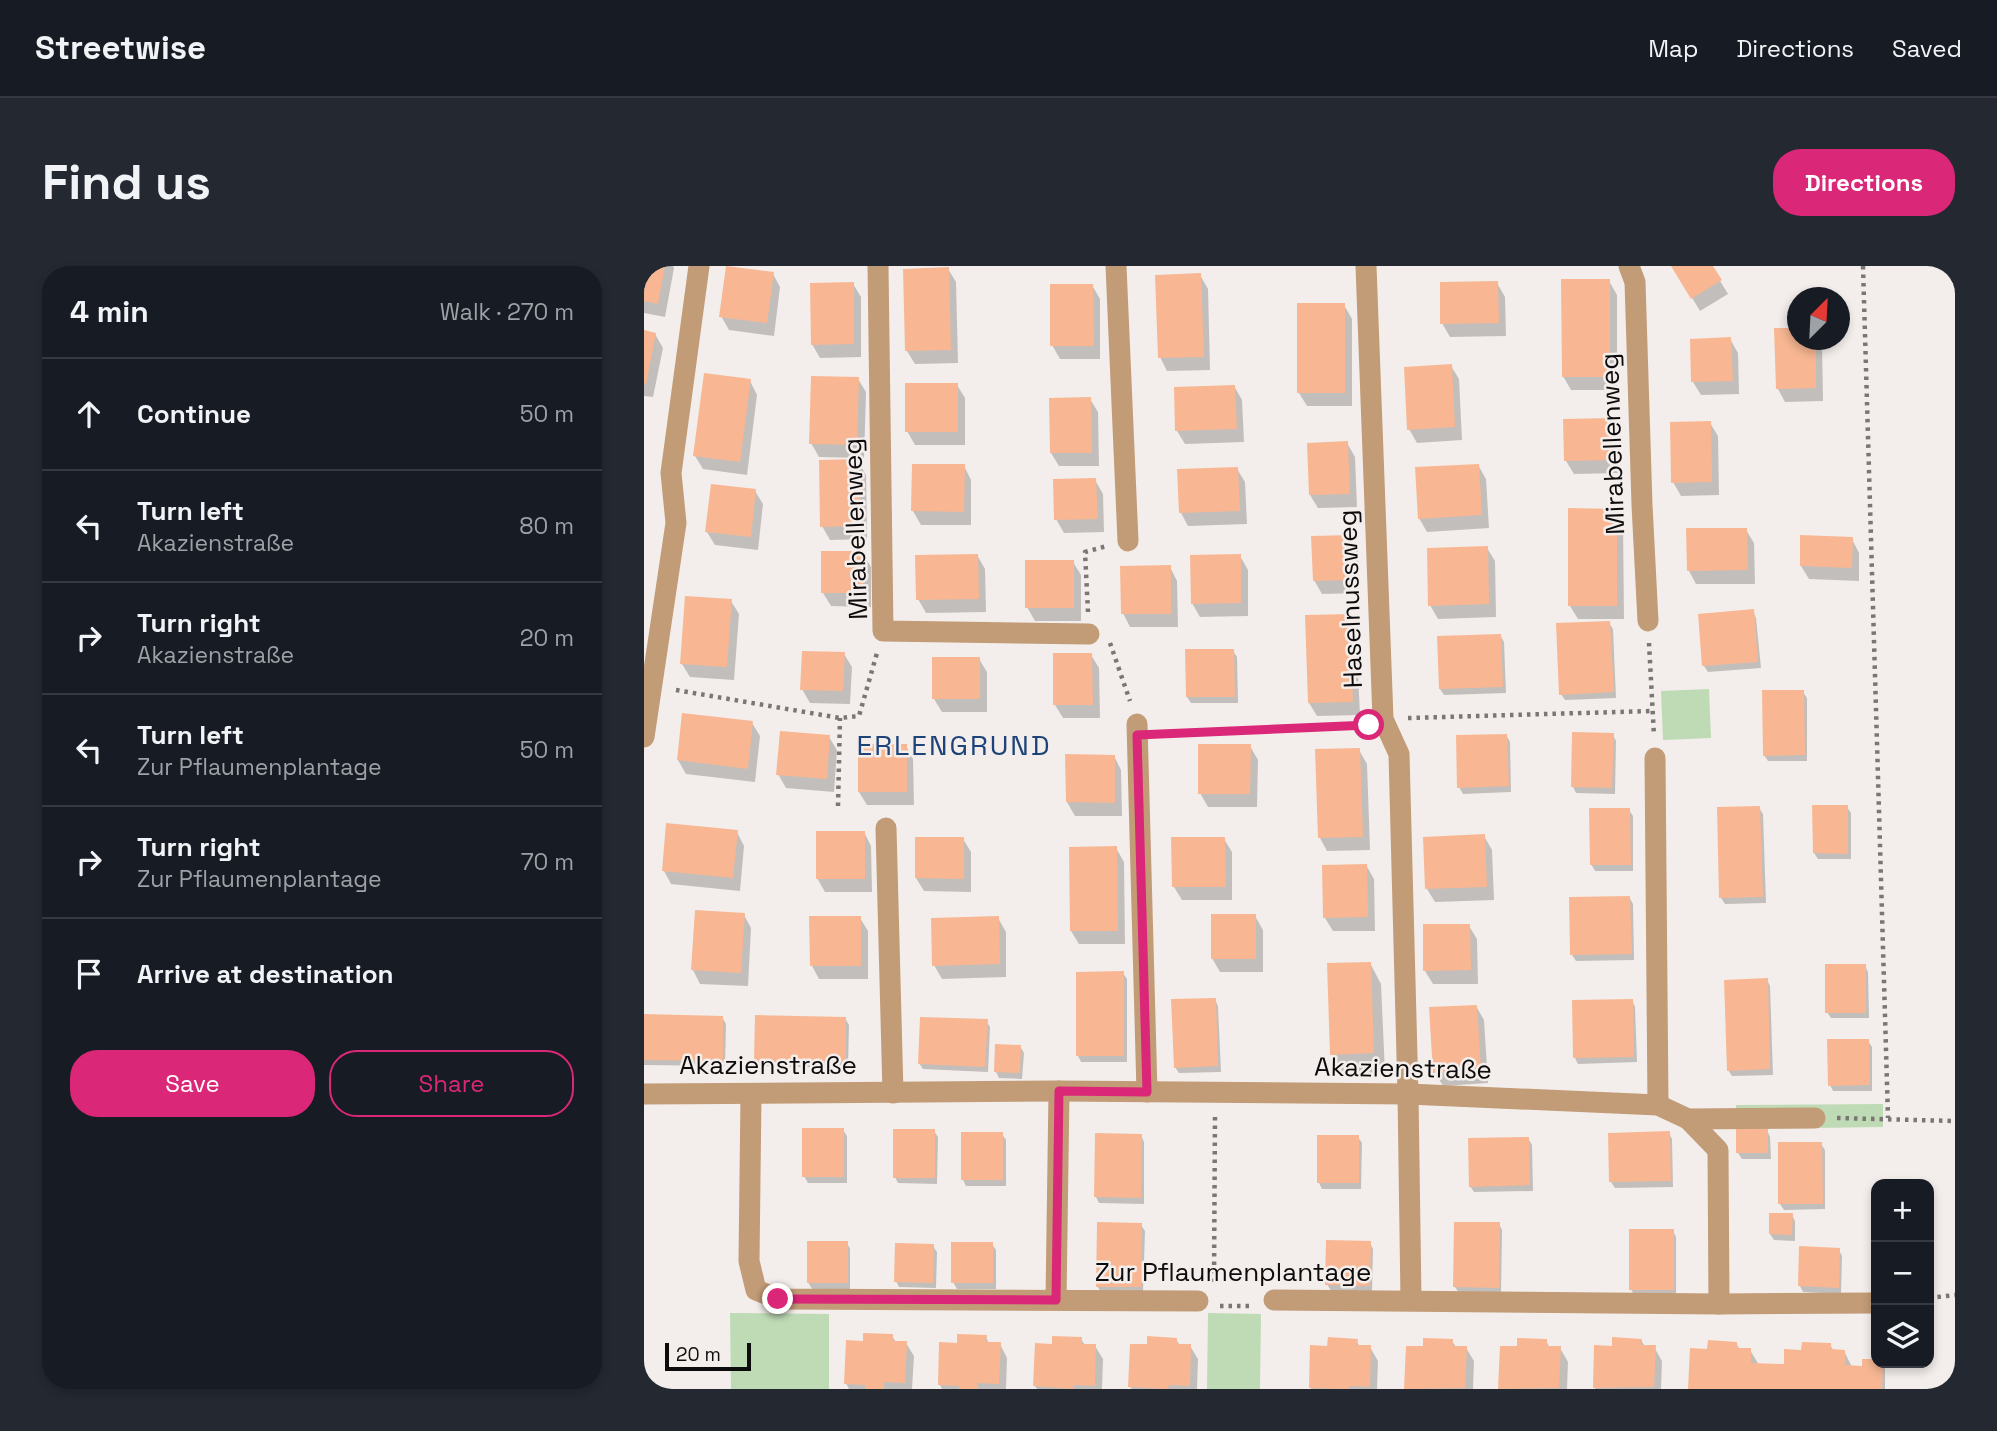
<!DOCTYPE html>
<meta charset="utf-8">
<style>
body{margin:0;font-family:"Space Grotesk",sans-serif;background:#242831;color:#f1f3f6}
.controls{position:absolute;right:21px;bottom:21px;display:grid;overflow:hidden;border-radius:14px;box-shadow:0 4px 10px #0003}
.controls button{width:63px;height:63px;display:grid;place-items:center;padding:0;border:0;border-bottom:2px solid #363941;background:#171b24;color:#f1f3f6;font:35px sans-serif}
.compass{position:absolute;left:1143px;top:21px;width:63px;height:63px;border-radius:50%;background:#171b24;box-shadow:0 4px 10px #0003;rotate:24deg}
.scale{position:absolute;left:21px;bottom:18px;width:86px;box-sizing:border-box;padding-left:7px;border:4px solid #0d0b0b;border-top:0;font-size:19px;line-height:24px;white-space:nowrap;color:#0d0b0b;-webkit-text-stroke:5px #f3eeeb;paint-order:stroke}
.stop{position:absolute;width:21px;height:21px;margin:-16px;border:5px solid #db2777;border-radius:50%;background:#fff}
.stop.end{background:#db2777;border-color:#fff;box-shadow:0 2px 7px #0008}
.list{margin:0;padding:0;list-style:none}
h2{display:flex;justify-content:space-between;align-items:center;height:91px;margin:0;padding:0 28px;font-size:30px}
h2 small{font-size:23px;font-weight:400;color:#9ea1a6}
.list li{display:grid;grid-template-columns:46px 1fr auto;gap:21px;align-items:center;box-sizing:border-box;height:112px;padding:0 28px;border-top:2px solid #363941}
.list b{display:block;font-size:26px;white-space:nowrap}
.list p{margin:0;font-size:23px;white-space:nowrap;color:#9ea1a6}
.list em{font-size:23px;font-style:normal;color:#9ea1a6}
.actions{display:flex;gap:14px;padding:21px 28px}
.actions a{flex:1;padding:16px 0;border:2px solid #db2777;border-radius:28px;text-align:center;font-size:24px;color:#db2777}
.actions .main{background:#db2777;color:#fff}
.icon{flex:none;width:38px;height:38px;fill:none;stroke:currentColor;stroke-width:2;stroke-linecap:round;stroke-linejoin:round}
.map{position:relative;flex:none;width:1311px;height:1123px;overflow:hidden;border-radius:28px}
header{display:flex;align-items:center;gap:42px;box-sizing:border-box;height:98px;padding:0 35px;background:#171b24;border-bottom:2px solid #363941}
header strong{font-size:33px}
nav{display:flex;gap:38px;margin-inline-start:auto;font-size:24px}
.intro{display:flex;align-items:center;justify-content:space-between;box-sizing:border-box;height:168px;padding:0 42px}
h1{margin:0;font-size:49px}
.button{padding:18px 32px;border-radius:28px;background:#db2777;color:#fff;font-size:24px;font-weight:700}
main{display:flex;gap:42px;padding:0 42px}
aside{flex:1;background:#171b24;border-radius:28px;box-shadow:0 4px 10px #0003}
.map>svg:first-child{display:block}
</style>
<header>
<strong>Streetwise</strong>
<nav><a>Map</a><a>Directions</a><a>Saved</a></nav>
</header>
<div class="intro"><h1>Find us</h1><a class="button">Directions</a></div>
<main>
<aside>
<h2>4 min<small>Walk · 270 m</small></h2>
<ul class="list">
<li><svg class="icon" aria-label="ahead" viewBox="0 0 24 24"><path d="M12 20V5M6 11l6-6 6 6"/></svg><div><b>Continue</b></div><em>50 m</em></li>
<li><svg class="icon" aria-label="left" viewBox="0 0 24 24"><path d="M17 20v-9H6M10 6l-5 5 5 5"/></svg><div><b>Turn left</b><p>Akazienstraße</p></div><em>80 m</em></li>
<li><svg class="icon" aria-label="right" viewBox="0 0 24 24"><path d="M7 20v-9h11M14 6l5 5-5 5"/></svg><div><b>Turn right</b><p>Akazienstraße</p></div><em>20 m</em></li>
<li><svg class="icon" aria-label="left" viewBox="0 0 24 24"><path d="M17 20v-9H6M10 6l-5 5 5 5"/></svg><div><b>Turn left</b><p>Zur Pflaumenplantage</p></div><em>50 m</em></li>
<li><svg class="icon" aria-label="right" viewBox="0 0 24 24"><path d="M7 20v-9h11M14 6l5 5-5 5"/></svg><div><b>Turn right</b><p>Zur Pflaumenplantage</p></div><em>70 m</em></li>
<li><svg class="icon" aria-label="arrive" viewBox="0 0 24 24"><path d="M6 21V4h12l-3 4 3 4H6"/></svg><div><b>Arrive at destination</b></div></li>
</ul>
<div class="actions"><a class="main">Save</a><a>Share</a></div>
</aside>
<div class="map">
<svg width="1311" height="1123" viewBox="0 0 1311 1123">
<rect width="100%" height="100%" fill="#f3eeeb"/>
<g fill="#bedbb5">
<path d="M1065,423L1067,472L1019,474L1017,425Z"/>
<path d="M1239,838V861L1092,863V839Z"/>
<path d="M86,1047L185,1048V1123H87Z"/>
<path d="M564,1047L617,1048L616,1123H563Z"/>
</g>
<g fill="#0003">
<path d="M0,0H29L30,2L21,51L0,47Z"/>
<path d="M1029,0H1067L1084,28L1056,45Z"/>
<path d="M304,3L312,16L314,97L271,98L263,85Z"/>
<path d="M129,8L136,21L130,70L85,64L77,50Z"/>
<path d="M556,9L564,23L566,104L523,105L516,91Z"/>
<path d="M965,15L973,29V124H927L919,110Z"/>
<path d="M853,17L861,31L862,70L806,71L798,57Z"/>
<path d="M209,18L217,31V91L176,92L168,78Z"/>
<path d="M448,19L456,33V93H416L408,79Z"/>
<path d="M700,39L708,53V140H663L655,127Z"/>
<path d="M0,66L11,68L19,82L9,131L0,130Z"/>
<path d="M1086,73L1094,87L1095,128L1057,129L1049,116Z"/>
<path d="M1154,74H1176L1178,77L1179,135L1141,136L1134,123Z"/>
<path d="M807,100L815,113L818,174L773,177L765,163Z"/>
<path d="M214,113L222,126L220,192L175,191L167,177Z"/>
<path d="M106,115L113,129L103,209L59,203L51,190Z"/>
<path d="M313,119L321,132V179H271L263,165Z"/>
<path d="M590,120L598,134L600,176L541,178L533,165Z"/>
<path d="M446,133L454,146L455,200H415L407,187Z"/>
<path d="M968,153L976,167L977,207L930,208L922,195Z"/>
<path d="M1066,157L1074,170L1075,229L1037,230L1029,216Z"/>
<path d="M703,177L711,191L713,241L674,242L666,229Z"/>
<path d="M214,195L222,209L223,273L186,274L178,260Z"/>
<path d="M834,199L842,213L845,262L783,266L775,252Z"/>
<path d="M320,200L327,214V259H277L269,245Z"/>
<path d="M593,203L601,216L603,258L544,260L537,247Z"/>
<path d="M451,214L459,228L460,266L420,267L412,253Z"/>
<path d="M111,225L119,238L114,284L71,279L63,266Z"/>
<path d="M972,245L979,258L980,353H934L926,340Z"/>
<path d="M1102,264L1110,277L1111,318H1052L1045,305Z"/>
<path d="M706,271L714,285L715,327L678,328L670,314Z"/>
<path d="M1208,273L1215,287V315L1165,313L1157,300Z"/>
<path d="M843,282L851,295L852,351L794,353L786,339Z"/>
<path d="M219,287L227,301V341L187,340L179,327Z"/>
<path d="M333,289L341,303L342,346L282,347L274,333Z"/>
<path d="M596,290L604,304V350L556,351L548,337Z"/>
<path d="M429,296L437,309V355H391L383,341Z"/>
<path d="M526,301L533,315L534,361H486L479,347Z"/>
<path d="M87,335L95,348L90,414L46,411L38,398Z"/>
<path d="M1109,345L1112,352L1117,402L1064,406L1060,400Z"/>
<path d="M705,349L709,356L710,399L714,407L716,449L673,450L665,437L663,350Z"/>
<path d="M965,357L969,363L972,432L921,434L917,428Z"/>
<path d="M856,369L860,376L862,427L800,429L796,423Z"/>
<path d="M589,385L593,391L594,437H547L543,431Z"/>
<path d="M200,388L208,401L206,438L166,437L158,423Z"/>
<path d="M447,389L455,402L456,452H419L411,439Z"/>
<path d="M335,393L343,406V446H298L290,433Z"/>
<path d="M1159,426L1163,432V495H1124L1120,489Z"/>
<path d="M108,457L116,470L111,516L42,508L34,494Z"/>
<path d="M862,469L866,476L867,526L819,528L815,521Z"/>
<path d="M969,469L972,475L971,528L932,527L929,521Z"/>
<path d="M185,471L193,484L190,526L142,522L134,508Z"/>
<path d="M262,480L269,493L270,539H223L215,526Z"/>
<path d="M606,480L614,494L613,541H564L556,527Z"/>
<path d="M715,484L723,498L726,584L683,585L676,572Z"/>
<path d="M470,490L477,504L478,550H431L423,536Z"/>
<path d="M1203,541L1207,547V593H1174L1170,587Z"/>
<path d="M1115,542L1119,548L1122,637L1081,638L1077,632Z"/>
<path d="M985,544L989,550V605H951L947,598Z"/>
<path d="M93,566L100,580L96,625L27,618L20,605Z"/>
<path d="M220,566L227,580L228,626H181L173,612Z"/>
<path d="M840,570L848,584L850,634L791,636L783,623Z"/>
<path d="M319,573L327,586V626L280,625L272,612Z"/>
<path d="M580,573L588,586V634H538L530,621Z"/>
<path d="M472,582L480,596L481,678H435L427,665Z"/>
<path d="M722,599L730,613L731,665H689L681,652Z"/>
<path d="M985,631L989,638L990,694L932,695L928,689Z"/>
<path d="M100,649L107,662L104,720L56,718L49,704Z"/>
<path d="M611,650L619,664V706H576L568,692Z"/>
<path d="M216,652L224,665V713H175L168,700Z"/>
<path d="M354,652L362,666V711L298,713L290,699Z"/>
<path d="M825,660L833,673L834,718H789L781,705Z"/>
<path d="M726,697L737,718L741,807L699,809L688,789Z"/>
<path d="M1221,700L1224,706L1225,752H1187L1183,746Z"/>
<path d="M479,707L483,713V796H437L434,790Z"/>
<path d="M1123,714L1126,720L1129,809L1088,810L1084,804Z"/>
<path d="M571,734L574,740L577,806L535,807L531,801Z"/>
<path d="M988,734L991,741L993,796L934,798L931,792Z"/>
<path d="M832,740L840,754L844,817L799,820L791,806Z"/>
<path d="M0,750L78,751L82,758L81,800L0,799Z"/>
<path d="M201,752L205,759L204,802L115,800L112,794Z"/>
<path d="M342,755L346,761L344,806L279,803L275,797Z"/>
<path d="M1224,775L1228,781V825H1189L1186,819Z"/>
<path d="M376,780L380,787L378,813L355,812L352,806Z"/>
<path d="M199,864L203,870V917H164L160,910Z"/>
<path d="M1123,864L1126,871L1127,893H1098L1094,887Z"/>
<path d="M290,865L294,871L293,918L254,917L251,911Z"/>
<path d="M1025,867L1028,873L1029,921L971,922L967,916Z"/>
<path d="M358,868L362,874V920H322L319,914Z"/>
<path d="M497,869L500,876V938L455,937L452,931Z"/>
<path d="M714,871L718,877L717,923H678L675,917Z"/>
<path d="M884,872L888,879L889,925L830,926L826,920Z"/>
<path d="M1177,878L1181,884V943L1140,944L1136,938Z"/>
<path d="M1148,949L1151,955V975L1130,974L1126,968Z"/>
<path d="M855,958L858,964L857,1028L815,1027L811,1021Z"/>
<path d="M497,959L501,965L499,1027L457,1026L453,1020Z"/>
<path d="M1029,965L1032,971V1030L990,1029L987,1023Z"/>
<path d="M203,977L206,983V1023H168L164,1016Z"/>
<path d="M726,977L729,983L728,1025H687L683,1018Z"/>
<path d="M348,978L352,984V1023H313L309,1016Z"/>
<path d="M289,980L293,986L292,1022L255,1021L252,1015Z"/>
<path d="M1195,984L1198,990L1197,1028L1159,1026L1156,1020Z"/>
<path d="M248,1070L252,1076L262,1077L270,1090L268,1123H205L202,1117L221,1077Z"/>
<path d="M342,1071L345,1078H356L363,1092L362,1123H298L296,1119L315,1078Z"/>
<path d="M437,1073L441,1079L451,1080L459,1093L458,1123H393L391,1120L410,1080Z"/>
<path d="M532,1073L536,1080H546L554,1093L553,1123H488L486,1121L505,1080Z"/>
<path d="M712,1074L716,1081H726L734,1095L733,1123H667L685,1081Z"/>
<path d="M997,1074L1001,1081H1010L1018,1095L1017,1123H951L969,1081Z"/>
<path d="M808,1075L812,1081L822,1082L830,1095L829,1123H762L781,1082Z"/>
<path d="M902,1075L906,1082H916L924,1096L923,1123H856L875,1082Z"/>
<path d="M1092,1077L1096,1084H1106L1115,1099L1141,1100L1159,1086L1186,1079L1190,1085H1200L1208,1101L1220,1102V1094L1239,1097L1241,1101V1123H1046L1065,1084Z"/>
</g>
<g fill="#f8b792">
<path d="M0,0H21L14,38L0,35Z"/>
<path d="M82,0L130,6L123,57L75,51Z"/>
<path d="M1027,0H1069L1078,14L1047,33Z"/>
<path d="M305,1L307,84L261,85L259,3Z"/>
<path d="M557,7L560,91L514,92L511,9Z"/>
<path d="M917,13H966V111H918Z"/>
<path d="M854,15L855,57L796,58V16Z"/>
<path d="M210,16V78L167,79L166,17Z"/>
<path d="M406,18H449L450,80H406Z"/>
<rect x="653" y="37" width="48" height="90"/>
<path d="M1130,62H1154V74H1172V122L1132,123Z"/>
<path d="M0,64L12,67L2,119L0,118Z"/>
<path d="M1087,71L1089,115L1047,116L1046,73Z"/>
<path d="M808,98L811,161L763,164L760,101Z"/>
<path d="M60,107L107,113L96,196L49,190Z"/>
<path d="M167,110L215,111L213,179L165,178Z"/>
<rect x="261" y="117" width="53" height="49"/>
<path d="M591,119L593,163L531,165L530,121Z"/>
<path d="M447,131L448,187H406L405,132Z"/>
<path d="M969,152L970,194L920,195L919,153Z"/>
<path d="M1067,155L1068,216L1027,217L1026,156Z"/>
<path d="M704,175L706,228L665,229L663,177Z"/>
<path d="M215,193L216,260L176,261L175,194Z"/>
<path d="M268,198H321L320,246L267,245Z"/>
<path d="M835,198L838,249L774,253L771,201Z"/>
<path d="M594,201L596,245L535,247L533,203Z"/>
<path d="M452,212L454,253L410,254L409,213Z"/>
<path d="M67,218L112,223L107,271L61,266Z"/>
<path d="M924,242L973,243V340H924Z"/>
<path d="M1042,262H1103L1104,304L1043,305Z"/>
<path d="M707,269L709,314L669,315L667,270Z"/>
<path d="M1156,269L1209,271L1208,302L1156,300Z"/>
<path d="M844,280L845,338L784,340L783,282Z"/>
<rect x="177" y="285" width="43" height="42"/>
<path d="M334,288L335,333L272,334L271,289Z"/>
<path d="M597,288V337L547,338L546,289Z"/>
<rect x="381" y="294" width="49" height="48"/>
<path d="M527,299V348H477L476,300Z"/>
<path d="M41,330L88,333L83,401L36,398Z"/>
<path d="M1110,343L1114,396L1058,400L1054,348Z"/>
<path d="M706,348L709,436L664,437L661,349Z"/>
<path d="M966,355L970,426L915,429L912,357Z"/>
<path d="M857,368L859,421L795,423L793,370Z"/>
<path d="M541,383H590L591,431H542Z"/>
<path d="M158,385L201,386L199,425L156,424Z"/>
<path d="M409,387H448L449,439H409Z"/>
<rect x="288" y="391" width="48" height="42"/>
<path d="M1118,424H1160L1161,489L1119,490Z"/>
<path d="M38,447L109,455L104,503L33,494Z"/>
<path d="M136,465L186,469L183,513L132,509Z"/>
<path d="M928,466L970,467L968,522L927,521Z"/>
<path d="M863,468L865,520L813,522L812,469Z"/>
<rect x="214" y="478" width="49" height="48"/>
<path d="M554,478H607L606,528H554Z"/>
<path d="M716,482L719,571L674,572L671,483Z"/>
<path d="M421,488L471,489V537L422,536Z"/>
<path d="M1168,539H1204V588L1169,587Z"/>
<path d="M1116,540L1119,631L1075,632L1073,541Z"/>
<path d="M945,542H986L987,599H946Z"/>
<path d="M22,557L94,564L89,612L18,605Z"/>
<rect x="172" y="565" width="49" height="48"/>
<path d="M841,568L843,621L781,623L779,571Z"/>
<path d="M271,571H320V613L271,612Z"/>
<path d="M527,571H581L582,621H528Z"/>
<path d="M473,580L474,665H426L425,581Z"/>
<path d="M723,598L724,651L679,652L678,599Z"/>
<path d="M986,630L988,688L926,689L925,631Z"/>
<path d="M51,644L101,647L97,707L47,704Z"/>
<rect x="567" y="648" width="45" height="45"/>
<path d="M165,650H217V700H166Z"/>
<path d="M355,650L356,698L288,700L287,652Z"/>
<path d="M779,658H826L827,704L779,705Z"/>
<path d="M727,696L730,787L686,789L683,697Z"/>
<rect x="1181" y="698" width="41" height="49"/>
<path d="M480,705V790H432V706Z"/>
<path d="M1124,712L1126,803L1083,805L1080,714Z"/>
<path d="M572,732L574,800L530,802L527,733Z"/>
<path d="M989,733L990,791L929,792L928,734Z"/>
<path d="M833,739L837,804L789,807L785,741Z"/>
<path d="M0,748L79,750V795L0,794Z"/>
<path d="M111,749L202,751V796L110,795Z"/>
<path d="M276,751L344,753L341,801L274,798Z"/>
<path d="M1183,773H1225L1226,819L1184,820Z"/>
<path d="M351,778L377,779L376,807L350,806Z"/>
<rect x="158" y="862" width="42" height="49"/>
<rect x="249" y="863" width="42" height="49"/>
<rect x="1092" y="863" width="32" height="24"/>
<path d="M1026,865L1027,915L965,916L964,867Z"/>
<rect x="317" y="866" width="42" height="48"/>
<path d="M451,867L498,868L497,932L450,931Z"/>
<rect x="673" y="869" width="42" height="48"/>
<path d="M885,871L886,919L825,921L824,872Z"/>
<path d="M1134,876H1178L1179,938H1134Z"/>
<path d="M1125,947H1149L1148,969L1125,968Z"/>
<path d="M453,956L498,957L497,1021H452Z"/>
<path d="M810,956H856L855,1022L809,1021Z"/>
<rect x="985" y="963" width="45" height="61"/>
<path d="M682,974L727,975L726,1020L681,1019Z"/>
<rect x="163" y="975" width="41" height="42"/>
<rect x="307" y="976" width="42" height="41"/>
<path d="M251,977L290,978L289,1017L250,1016Z"/>
<path d="M1155,980L1196,982L1195,1022L1154,1020Z"/>
<path d="M219,1067L249,1068V1075H263L261,1117L240,1116V1123H221V1119L200,1118L202,1074L219,1075Z"/>
<path d="M313,1068L343,1069L342,1076H357L355,1118L334,1117V1123H315V1120L294,1119L295,1076L313,1077Z"/>
<path d="M408,1070L438,1071V1078H452L451,1120L430,1119L429,1123L389,1120L391,1077L408,1078Z"/>
<path d="M503,1070L533,1072V1078H547L546,1120L525,1119L524,1123L484,1121L486,1078H503Z"/>
<path d="M684,1071L714,1073L713,1079H727L726,1121L705,1120V1123L665,1122L666,1079L683,1080Z"/>
<path d="M968,1071L998,1073L997,1079H1012L1010,1121L949,1122L950,1079L968,1080Z"/>
<path d="M779,1072L809,1073V1080H823L821,1122L760,1123L762,1080H779Z"/>
<path d="M873,1072L903,1073V1080H917L915,1122L854,1123L856,1080H873Z"/>
<path d="M1064,1074L1093,1076V1082H1107V1097L1140,1098V1083L1157,1084L1158,1076L1187,1077V1083L1201,1084V1099L1218,1100V1093H1232V1097H1239L1238,1123H1044L1046,1082L1063,1083Z"/>
</g>
<g fill="none" stroke-linecap="round" stroke-linejoin="round">
<g stroke="#797674" stroke-width="4.5" stroke-dasharray="3.5 5" stroke-linecap="butt">
<path d="M1219,0L1244,852"/>
<path d="M444,346L441,286L463,280"/>
<path d="M466,377L486,435"/>
<path d="M1005,377L1010,470"/>
<path d="M32,424L196,452L215,450L233,387"/>
<path d="M764,452L1008,445"/>
<path d="M517,468L719,459"/>
<path d="M194,540L196,452"/>
<path d="M1193,852L1311,855"/>
<path d="M570,1016L571,849"/>
<path d="M1285,1032L1311,1029"/>
<path d="M576,1040H606"/>
</g>
<g stroke="#c29b77" stroke-width="21">
<path d="M234,0L239,365L445,368"/>
<path d="M472,0L484,275"/>
<path d="M722,0L739,453L755,488L764,828L767,1034"/>
<path d="M985,0L991,16L998,239L1004,355"/>
<path d="M493,458L503,826"/>
<path d="M0,471L32,257L27,207L55,0"/>
<path d="M1011,492L1014,839"/>
<path d="M242,562L249,827"/>
<path d="M0,828L415,825L764,828L1014,839L1044,853L1171,852"/>
<path d="M107,828L105,995L112,1024L134,1033L554,1035"/>
<path d="M412,1034L415,825"/>
<path d="M630,1034L1075,1038L1074,884L1044,853"/>
<path d="M1075,1038L1232,1037"/>
</g>
</g>
<g fill="none" stroke-linecap="round" stroke-linejoin="round">
<path stroke="#db2777" stroke-width="9" d="M134,1033L412,1034L415,825L503,826L493,469L725,459"/>
</g>
<g text-anchor="middle" dominant-baseline="central" stroke-width="5" stroke-linejoin="round" paint-order="stroke">
<g font-size="26" fill="#0d0b0b" stroke="#f3eeeb">
<text transform="translate(968 178) rotate(-92)">Mirabellenweg</text>
<text transform="translate(211 263) rotate(-92)">Mirabellenweg</text>
<text transform="translate(706 333) rotate(-92)">Haselnussweg</text>
<text x="124" y="799">Akazienstraße</text>
<text transform="translate(759 802) rotate(1)">Akazienstraße</text>
<text x="589" y="1006">Zur Pflaumenplantage</text>
</g>
<g font-size="28" letter-spacing="2" fill="#1e4378" stroke="#f3eeeb">
<text x="310" y="479">ERLENGRUND</text>
</g>
</g>
</svg>
<div class="controls">
<button>+</button>
<button>−</button>
<button><svg class="icon" aria-label="layers" viewBox="0 0 24 24"><path d="M12 4l9 5-9 5-9-5zM3 14l9 5 9-5"/></svg></button>
</div>
<svg class="compass" viewBox="-18 -18 36 36"><path d="M0-13l5 13h-10z" fill="#e53935"/><path d="M0 13l5-13h-10z" fill="#9ea1a6"/></svg>
<div class="scale">20 m</div>
<div class="stop" style="left:725px;top:459px"></div>
<div class="stop end" style="left:134px;top:1033px"></div>
</div>
</main>
